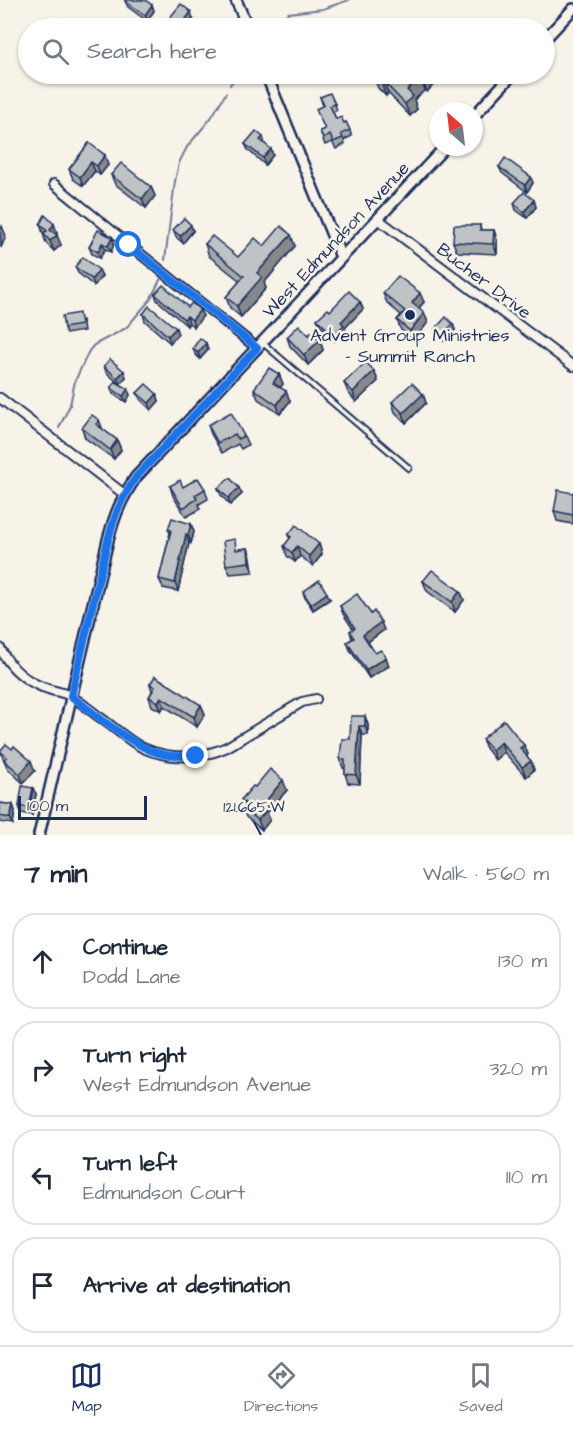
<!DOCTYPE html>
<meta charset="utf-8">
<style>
body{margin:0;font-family:"Architects Daughter",sans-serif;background:#f6f6f7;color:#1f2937}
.compass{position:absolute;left:429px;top:102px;width:54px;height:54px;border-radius:50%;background:#fff;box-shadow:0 2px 4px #0004;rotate:332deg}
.scale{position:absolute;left:18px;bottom:15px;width:129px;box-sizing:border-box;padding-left:6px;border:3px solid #1b2f5e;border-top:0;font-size:16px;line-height:21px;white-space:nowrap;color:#1b2f5e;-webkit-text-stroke:4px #f7f3e8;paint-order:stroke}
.stop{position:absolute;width:18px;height:18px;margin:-14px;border:4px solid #1a73e8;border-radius:50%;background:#fff}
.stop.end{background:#1a73e8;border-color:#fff;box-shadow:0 2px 6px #0008}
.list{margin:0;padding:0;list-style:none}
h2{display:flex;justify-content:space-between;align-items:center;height:78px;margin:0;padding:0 24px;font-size:26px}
h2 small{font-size:20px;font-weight:400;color:#747a83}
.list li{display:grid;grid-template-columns:39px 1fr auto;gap:18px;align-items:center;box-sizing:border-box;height:96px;margin:0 12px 12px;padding:0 12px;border:2px solid #e0e1e3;border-radius:24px}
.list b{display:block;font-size:22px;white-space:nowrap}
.list p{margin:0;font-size:20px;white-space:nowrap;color:#747a83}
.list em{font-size:20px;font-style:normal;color:#747a83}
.icon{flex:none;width:33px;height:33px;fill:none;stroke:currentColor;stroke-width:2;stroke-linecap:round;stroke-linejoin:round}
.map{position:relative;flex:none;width:573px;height:835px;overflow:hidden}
.search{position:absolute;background:#fff;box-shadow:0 2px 4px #0004;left:18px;right:18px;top:18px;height:66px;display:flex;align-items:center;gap:15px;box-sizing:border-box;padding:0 21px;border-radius:33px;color:#747a83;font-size:22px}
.sheet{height:510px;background:#fff}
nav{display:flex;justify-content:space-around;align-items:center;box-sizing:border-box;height:84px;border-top:2px solid #e0e1e3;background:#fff;font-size:16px;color:#747a83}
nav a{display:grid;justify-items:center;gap:3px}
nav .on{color:#1b2f5e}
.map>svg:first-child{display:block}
</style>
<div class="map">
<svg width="573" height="835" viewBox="0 0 573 835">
<rect width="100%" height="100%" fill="#f7f3e8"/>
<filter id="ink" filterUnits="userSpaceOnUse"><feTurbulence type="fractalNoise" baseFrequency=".0167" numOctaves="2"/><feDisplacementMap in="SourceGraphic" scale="12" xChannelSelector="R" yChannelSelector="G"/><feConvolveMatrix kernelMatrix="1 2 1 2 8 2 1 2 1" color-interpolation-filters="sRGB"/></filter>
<g filter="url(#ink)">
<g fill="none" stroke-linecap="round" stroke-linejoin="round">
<g stroke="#727c95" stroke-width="2">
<path d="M273,28L288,13L323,9L349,0"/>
<path d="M230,85L237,74"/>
<path d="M165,260L175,181L179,163L187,147L211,118L226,93"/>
<path d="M59,428L70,405L75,381L89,351L94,345L126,328L150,300L161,278"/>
</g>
<defs>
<path id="service" d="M264,344L409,468"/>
<g id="minor">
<path d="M54,184L257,348"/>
<path d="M378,219L573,366"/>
<path d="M0,398L124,494"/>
<path d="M0,648C11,670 27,683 51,690C58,692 66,693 72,697C81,702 90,710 98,716C113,726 127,740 143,748C170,760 201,759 227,747L302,702L316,699"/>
</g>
<g id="tertiary">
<path d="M236,0L248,28"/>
<path d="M544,40L573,9"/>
<path d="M266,74L341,257"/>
<path d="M474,116L513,74"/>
<path d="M39,835L108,540C115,514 121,499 136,477L445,147"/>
</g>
</defs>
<use href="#service" stroke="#1b2f5e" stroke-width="8"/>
<use href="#minor" stroke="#1b2f5e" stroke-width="12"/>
<use href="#tertiary" stroke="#1b2f5e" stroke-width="14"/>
<use href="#service" stroke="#f7f3e8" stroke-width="4"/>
<use href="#minor" stroke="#f7f3e8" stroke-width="8"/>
<use href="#tertiary" stroke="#f7f3e8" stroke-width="9"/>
</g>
<g fill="#a5a8a9" stroke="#1b2f5e" stroke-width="1.5">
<path d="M125,1L152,5L154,11L147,21L128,7Z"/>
<path d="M193,19L190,22L193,28H170L169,27L167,21Z"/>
<path d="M428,74L433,85L427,92L425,90L414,100L417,109L410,116L388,93L386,96L378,88L373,75L397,79Z"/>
<path d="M320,97L335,104L337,110L333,112L336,119L344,123L346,122L352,136L344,140L345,144L336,149L332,142L325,145L320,131L325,129L316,109L323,106Z"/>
<path d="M263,137L265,144L273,155L265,165L248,150L245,144Z"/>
<path d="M89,143L108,165L100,175L95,171L83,186L73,179L69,169Z"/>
<path d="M499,167L533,183L527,192L502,173Z"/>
<path d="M111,175L151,187L155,196L146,208L115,184Z"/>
<path d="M534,200L536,207L527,218L516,210L514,203Z"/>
<path d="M40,224H54L57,233L56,235L61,245L54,251L46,243Z"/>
<path d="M480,225L481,230H494L497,240V254L457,252L453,242Z"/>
<path d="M173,230L193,231L183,243L176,237Z"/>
<path d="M112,237L114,244L111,252L105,249L100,258L92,254L89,247Z"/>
<path d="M205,244L238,257L264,246H295L264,283L266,288L241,317L230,308L226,297L240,281L209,256Z"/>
<path d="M75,267L99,270L102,276L94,286L78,273Z"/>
<path d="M383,293L424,302L419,308L428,322L414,341L401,330L397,320L401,315L387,303Z"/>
<path d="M155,294L188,307L203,316L194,327L189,323L187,326L157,300Z"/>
<path d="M360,302L363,309L345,328L346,331L335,341L320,325L317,319L330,311Z"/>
<path d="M143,314L178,334L170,343L145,321Z"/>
<path d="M82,320L84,331L66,334L64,328Z"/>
<path d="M453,324L455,330L444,341L438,335L435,329Z"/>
<path d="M309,335L320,340L323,350L308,365L290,346L287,337Z"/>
<path d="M206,343L208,350L200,359L195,354L193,348Z"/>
<path d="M104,366L126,377L120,384L130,395L126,402L113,394L111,388L116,381L106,372Z"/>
<path d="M374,371L378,381L356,402L348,392L344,383Z"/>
<path d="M279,374L283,384L280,387L290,401L280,414L258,399L254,389Z"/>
<path d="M137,393L157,394L159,401L151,410L140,399Z"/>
<path d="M423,394L426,403L406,423L395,412L392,402Z"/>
<path d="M99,420L102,429L117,440L121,450L114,459L85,438L82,428Z"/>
<path d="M208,425L244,436L248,445L241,449L238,444L222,453L211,434Z"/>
<path d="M170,486L205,489L208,499L199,504L200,509L186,517L173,496Z"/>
<path d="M218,488L242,494L230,505L221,495Z"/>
<path d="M573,493V524L557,521L554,511Z"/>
<path d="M191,524L194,532L191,543H189L178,591L163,588L159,579L170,533L168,529Z"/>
<path d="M288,535L319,544L322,554L313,566L300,556L295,562L287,556L284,546L290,539Z"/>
<path d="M248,548L251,558L253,572L230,574L226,565L239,549Z"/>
<path d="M423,581L460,591L464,600L455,612L427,591Z"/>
<path d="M303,592L330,599L313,610L305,598Z"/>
<path d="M340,606L371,614L384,630L368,642L375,653L389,666L369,678L350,650L347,642L352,639L350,631L353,629L343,614Z"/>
<path d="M150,684L201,705L205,714L197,727L164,706L161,711L152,706L149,697L152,691Z"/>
<path d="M365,716L368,725V735H362L360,784L348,783L345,774V769L343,768L340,759L350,739Z"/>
<path d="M482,739L524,745L528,754L526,756L531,761L534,770L526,777L504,752L495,760L486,748Z"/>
<path d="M0,751L35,771L23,783L8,769Z"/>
<path d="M255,787L287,790L267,813L270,820L262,830L246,817L242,807L243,805L241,800Z"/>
<path d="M36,794L32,815L21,813L19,806Z"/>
<path d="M0,803L13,805L15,811L13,824L0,822Z"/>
</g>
<g fill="#86888a" stroke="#1b2f5e" stroke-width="1.5">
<path d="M152,5L154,11L147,21L145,15Z"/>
<path d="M191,12L193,19L188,25L186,19Z"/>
<path d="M427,74H428L433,85L427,92L422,79Z"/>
<path d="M420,77L425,90L414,100L417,109L410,116L405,104L407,90Z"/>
<path d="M383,81L388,93L386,96L381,83Z"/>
<path d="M271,149L273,155L265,165L263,158Z"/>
<path d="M105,155L108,165L100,175L97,166Z"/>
<path d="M91,162L95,171L83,186L80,177Z"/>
<path d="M531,177L533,183L527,192L525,185Z"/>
<path d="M151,187L155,196L146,208L142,199Z"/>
<path d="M534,200L536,207L527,218L524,212Z"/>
<path d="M54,224L57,233L55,237L57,235L61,245L54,251L50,241V230Z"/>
<path d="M191,225L193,231L183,243L180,236Z"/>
<path d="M2,226L6,236L1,248L0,231Z"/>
<path d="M494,230L497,240V254L493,244Z"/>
<path d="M291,235L295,246L264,283L266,288L241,317L237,306L257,273Z"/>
<path d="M112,237L114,244L111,252L108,246Z"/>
<path d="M102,243L105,249L100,258L98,252Z"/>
<path d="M99,270L102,276L94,286L92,279Z"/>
<path d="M420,293L424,302L415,312L412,303Z"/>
<path d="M360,302L363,309L345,328L346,331L335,341L333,335L341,322Z"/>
<path d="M200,310L203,316L194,327L192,320Z"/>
<path d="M424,313L428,322L414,341L410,331Z"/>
<path d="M187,316L189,323L187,326L184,319Z"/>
<path d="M453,324L455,330L444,341L442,335Z"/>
<path d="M176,328L178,334L170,343L168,336Z"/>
<path d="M320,340L323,350L308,365L304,355Z"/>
<path d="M206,343L208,350L200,359L198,353Z"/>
<path d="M124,371L126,377L120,384L117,378Z"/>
<path d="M374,371L378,381L356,402L353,392Z"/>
<path d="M279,374L283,384L277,392L273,383Z"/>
<path d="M128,389L130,395L126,402L123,396Z"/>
<path d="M286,391L290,401L280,414L277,405Z"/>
<path d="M157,394L159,401L151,410L149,403Z"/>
<path d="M423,394L426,403L406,423L403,413Z"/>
<path d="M99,420L103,430L96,424Z"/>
<path d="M117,440L121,450L114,459L110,450Z"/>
<path d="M239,488L242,494L230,505L228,498Z"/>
<path d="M191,524L194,532L191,543L188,535Z"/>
<path d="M186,534L189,543L178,591L175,583Z"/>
<path d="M319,544L322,554L313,566L309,556Z"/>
<path d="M297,546L300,556L295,562L292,553Z"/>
<path d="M248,548L251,558L253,572L249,562Z"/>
<path d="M460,591L464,600L455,612L452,602Z"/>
<path d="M327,593L330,599L313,610L311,604Z"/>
<path d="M381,622L384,630L366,643L363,635Z"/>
<path d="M386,657L389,666L369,678L366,670Z"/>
<path d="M161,697L164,706L161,711L158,702Z"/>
<path d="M201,705L205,714L197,727L194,717Z"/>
<path d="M365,716L368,725V735L365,726Z"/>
<path d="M359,726L362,735L360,784L356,775Z"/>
<path d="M501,742L504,752L495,760L492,750Z"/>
<path d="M524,745L528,754L524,758L520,748Z"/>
<path d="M31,761L35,771L23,783L20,774Z"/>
<path d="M531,761L534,770L526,777L522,767Z"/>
<path d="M283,780L287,790L267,813L270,820L262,830L258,820L261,807Z"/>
<path d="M33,788L36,794L32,815L29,808Z"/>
<path d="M13,805L15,811L13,824L10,818Z"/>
</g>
<g fill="#c0c3c5" stroke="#1b2f5e" stroke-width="1.5">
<path d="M126,0H145L152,5L145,15L125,1Z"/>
<path d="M181,4L191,12L186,19L191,24L187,28H176L167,21Z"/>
<path d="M375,74H391L397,79L403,74H427L422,79L420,77L407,90L413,96L405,104L383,81L381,83L373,75Z"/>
<path d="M330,93L335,104L330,106L336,119L341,117L344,123L346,122L350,130L341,134L343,138L333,142L330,135L323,139L320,131L325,129L316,109L324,105L320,97Z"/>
<path d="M256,131L263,137L260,140L271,149L263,158L245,144Z"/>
<path d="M89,143L105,155L97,166L91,162L80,177L69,169Z"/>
<path d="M505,158L531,177L525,185L499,167Z"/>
<path d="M121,163L151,187L142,199L111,175Z"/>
<path d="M524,192L534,200L524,212L514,203Z"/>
<path d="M45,215L54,224L50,230L57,235L50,241L43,233L47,231L40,224Z"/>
<path d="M184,218L191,225L180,236L173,230Z"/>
<path d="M454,225H480V230H494L493,244L453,242Z"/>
<path d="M281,226L291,235L257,273L262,277L237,306L226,297L244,276L205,244L212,236L238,257L255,238L264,246Z"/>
<path d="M98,230L112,237L108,246L102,243L98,252L89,247Z"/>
<path d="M83,257L99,270L92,279L75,267Z"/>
<path d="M398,276L420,293L412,303L424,313L410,331L397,320L405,311L383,293Z"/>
<path d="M163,285L188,307L192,303L200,310L192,320L187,316L184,319L155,294Z"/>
<path d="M349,291L360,302L341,322L344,325L333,335L317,319L328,309L330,311Z"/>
<path d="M149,306L176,328L168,336L143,314Z"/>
<path d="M79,313L81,325L64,328L62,316Z"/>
<path d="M446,317L453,324L442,335L435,329Z"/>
<path d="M299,325L309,335L311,332L320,340L304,355L287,337Z"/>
<path d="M200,338L206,343L198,353L193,348Z"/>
<path d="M110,359L124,371L117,378L104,366Z"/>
<path d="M366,362L374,371L353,392L344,383Z"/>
<path d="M269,368L279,374L273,383L286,391L277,405L254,389Z"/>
<path d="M115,381L128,389L123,396L111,388Z"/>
<path d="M412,383L423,394L403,413L392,402Z"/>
<path d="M146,384L157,394L149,403L137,393Z"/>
<path d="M231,412L244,436L238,439L235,434L218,443L208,425Z"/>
<path d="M92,415L99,420L96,424L117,440L110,450L82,428Z"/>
<path d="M198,478L205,489L195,495L197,499L183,508L170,486L180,480L183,487Z"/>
<path d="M230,478L239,488L228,498L218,488Z"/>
<path d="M558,490L573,493V515L554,511Z"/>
<path d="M172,518L191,524L188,535L186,534L175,583L159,579L171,530L168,529Z"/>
<path d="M296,525L319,544L309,556L297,546L292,553L284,546L291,537L288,535Z"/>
<path d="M235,539L236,550L248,548L249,562L226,565L223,541Z"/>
<path d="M432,570L460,591L452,602L423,581Z"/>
<path d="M319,580L327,593L311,604L303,592Z"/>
<path d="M357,594L371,614L374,611L381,622L363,635L375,653L381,650L386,657L366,670L347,642L354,638L350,631L355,628L340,606Z"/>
<path d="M155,676L201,705L194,717L161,697L158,702L149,697L155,687L150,684Z"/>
<path d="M351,716H365V726H359L356,775L345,774V760L340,759L342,739H350Z"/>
<path d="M504,720L524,745L520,748L531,761L522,767L501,742L492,750L482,739Z"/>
<path d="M6,744L12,749L14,746L31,761L20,774L4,760L7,757L0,751Z"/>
<path d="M270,769L283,780L261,807L266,811L258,820L242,807L245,803L241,800L253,786L255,787Z"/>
<path d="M22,786L33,788L29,808L19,806Z"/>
<path d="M0,803L13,805L10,818L0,816Z"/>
</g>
</g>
<g fill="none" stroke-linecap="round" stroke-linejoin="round" filter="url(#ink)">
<path stroke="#1a73e8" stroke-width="8" d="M129,245L257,348L136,477C121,499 115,514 108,540L71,696C95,714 131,745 158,753C171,757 183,756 196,756"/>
</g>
<path fill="none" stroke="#1b2f5e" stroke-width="2" d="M254,822L261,835"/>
<circle fill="#1b2f5e" stroke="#f7f3e8" stroke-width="2" cx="410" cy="315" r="6"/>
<g text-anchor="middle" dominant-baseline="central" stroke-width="5" stroke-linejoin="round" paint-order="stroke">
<g font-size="18" fill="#1b2f5e" stroke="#f7f3e8">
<text transform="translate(336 240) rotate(-47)">West Edmundson Avenue</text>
<text transform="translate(484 281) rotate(37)">Bucher Drive</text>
</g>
<g font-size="18" fill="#1b2f5e" stroke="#f7f3e8">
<text x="410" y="335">Advent Group Ministries<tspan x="410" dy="21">- Summit Ranch</tspan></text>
</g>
</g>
<g font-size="15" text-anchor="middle" fill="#1b2f5e" stroke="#f7f3e8" stroke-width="5" stroke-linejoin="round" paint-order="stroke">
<text x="254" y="812">121.665°W</text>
</g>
</svg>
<svg class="compass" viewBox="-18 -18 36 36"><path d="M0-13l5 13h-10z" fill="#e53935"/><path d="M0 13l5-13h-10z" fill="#747a83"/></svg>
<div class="scale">100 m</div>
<div class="stop" style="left:129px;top:245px"></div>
<div class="stop end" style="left:196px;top:756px"></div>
<div class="search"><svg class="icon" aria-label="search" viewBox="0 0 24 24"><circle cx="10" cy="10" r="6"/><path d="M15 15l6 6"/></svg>Search here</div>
</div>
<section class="sheet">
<h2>7 min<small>Walk · 560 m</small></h2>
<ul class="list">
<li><svg class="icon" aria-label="ahead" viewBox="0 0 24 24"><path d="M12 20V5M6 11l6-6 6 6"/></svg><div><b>Continue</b><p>Dodd Lane</p></div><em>130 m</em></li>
<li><svg class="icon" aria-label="right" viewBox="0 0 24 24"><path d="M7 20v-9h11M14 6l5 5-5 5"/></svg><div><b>Turn right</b><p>West Edmundson Avenue</p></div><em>320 m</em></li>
<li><svg class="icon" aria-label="left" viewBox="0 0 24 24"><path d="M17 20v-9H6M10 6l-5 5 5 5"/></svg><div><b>Turn left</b><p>Edmundson Court</p></div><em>110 m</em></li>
<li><svg class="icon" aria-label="arrive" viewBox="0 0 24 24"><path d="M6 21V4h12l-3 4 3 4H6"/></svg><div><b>Arrive at destination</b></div></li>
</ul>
</section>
<nav>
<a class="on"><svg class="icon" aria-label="map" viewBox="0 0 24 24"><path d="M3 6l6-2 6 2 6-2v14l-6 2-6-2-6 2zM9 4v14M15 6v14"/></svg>Map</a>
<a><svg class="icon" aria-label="directions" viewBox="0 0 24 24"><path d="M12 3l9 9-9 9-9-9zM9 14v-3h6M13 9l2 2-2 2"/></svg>Directions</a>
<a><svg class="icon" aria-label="saved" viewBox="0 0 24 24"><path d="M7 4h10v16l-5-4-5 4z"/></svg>Saved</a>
</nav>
